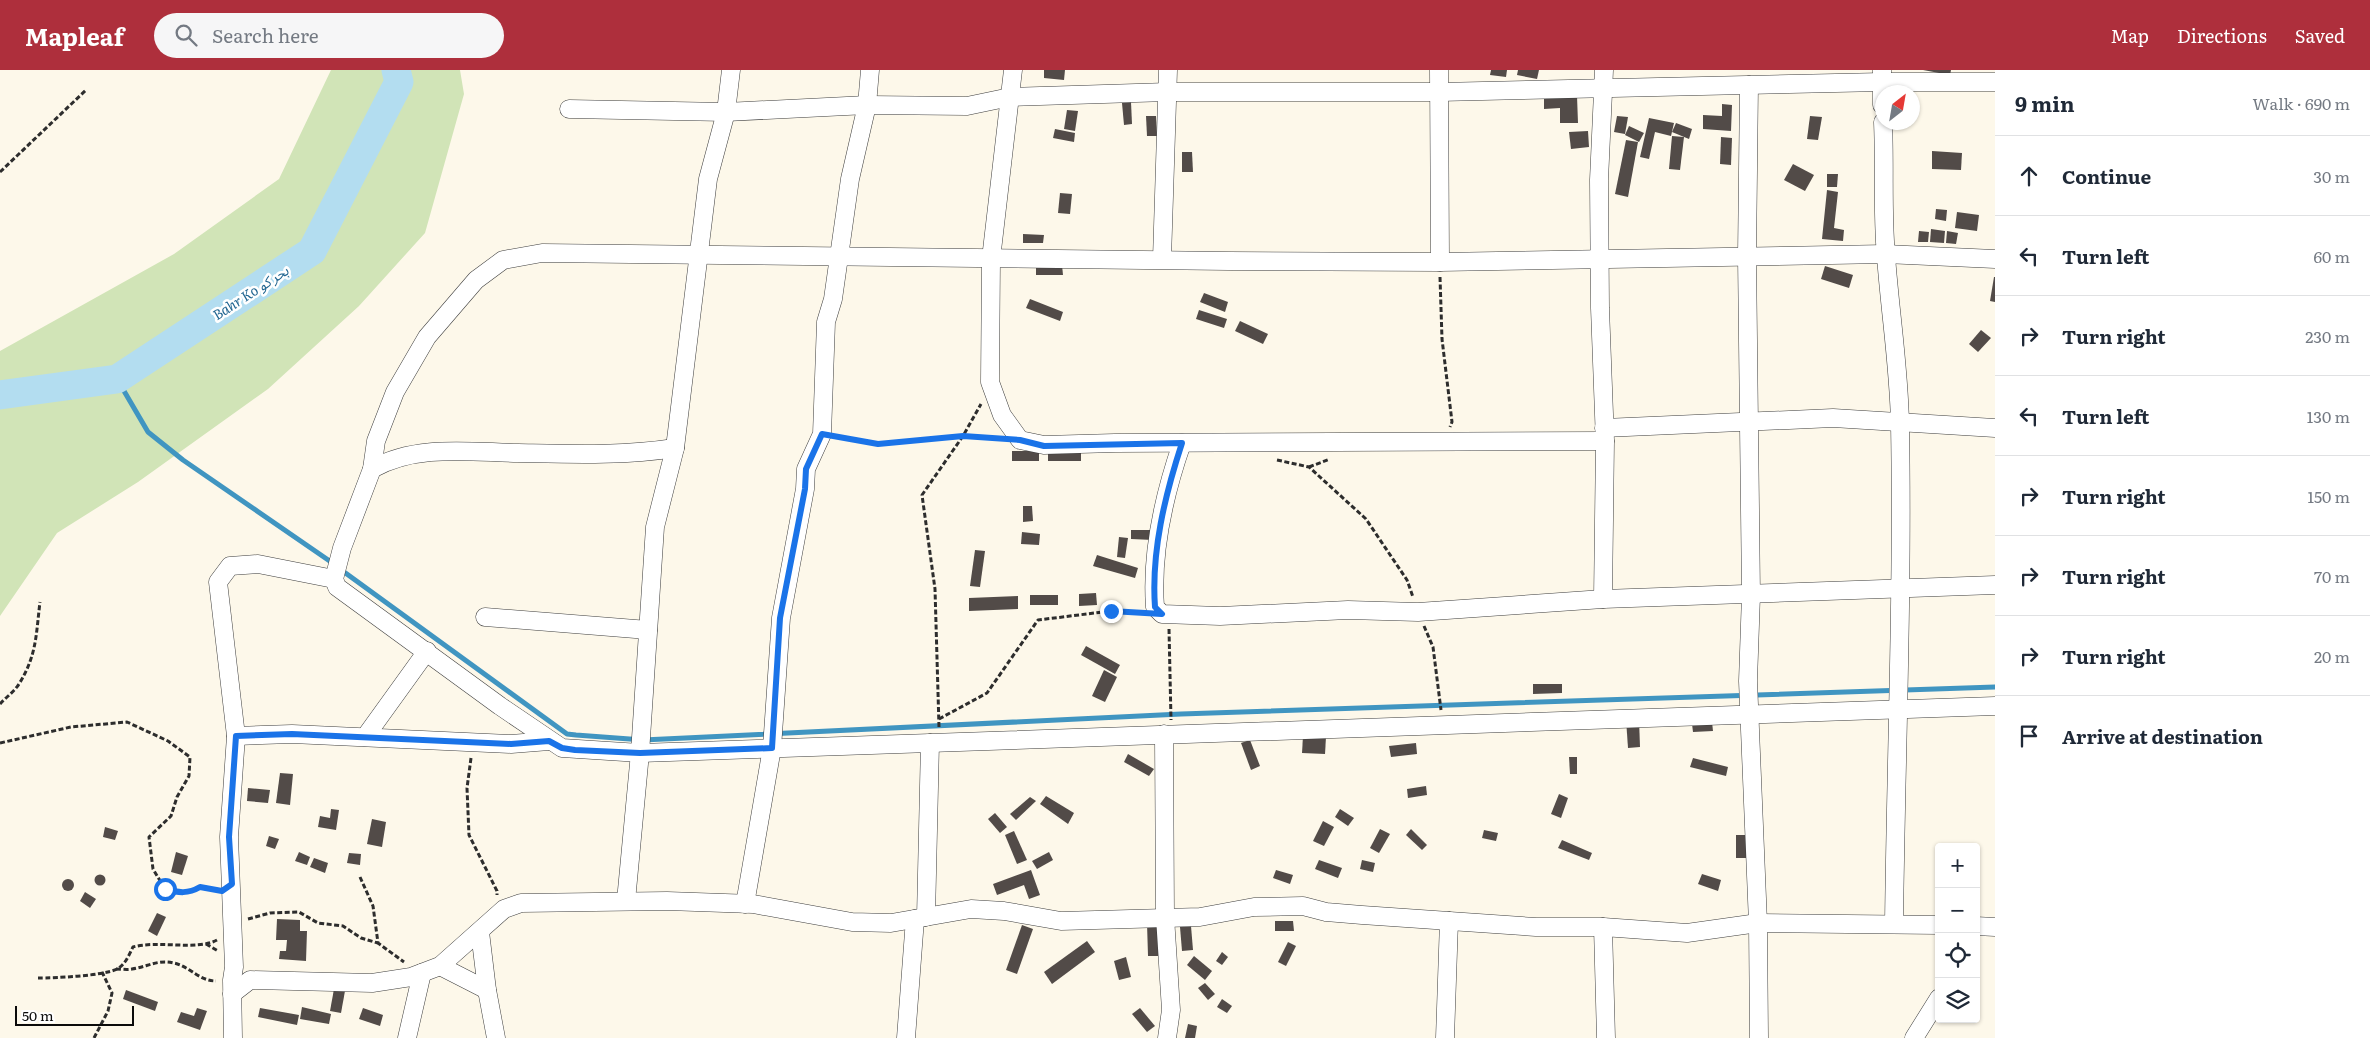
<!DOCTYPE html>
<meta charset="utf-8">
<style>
body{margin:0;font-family:Literata,"Noto Sans Arabic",serif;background:#f6f6f7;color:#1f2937}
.controls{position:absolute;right:15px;bottom:15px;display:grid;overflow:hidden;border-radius:5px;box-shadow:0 1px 4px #0004}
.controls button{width:45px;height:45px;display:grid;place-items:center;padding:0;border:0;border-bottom:1px solid #e0e1e3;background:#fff;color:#1f2937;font:25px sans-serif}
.compass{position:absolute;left:1875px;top:15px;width:45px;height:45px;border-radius:50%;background:#fff;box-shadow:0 1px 4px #0004;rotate:31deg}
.scale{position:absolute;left:15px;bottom:12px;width:119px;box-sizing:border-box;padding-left:5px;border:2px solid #0b0b0b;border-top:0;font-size:14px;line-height:18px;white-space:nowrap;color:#0b0b0b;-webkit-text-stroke:4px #fff;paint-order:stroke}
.stop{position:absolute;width:15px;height:15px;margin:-11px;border:4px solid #1a73e8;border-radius:50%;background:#fff}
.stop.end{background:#1a73e8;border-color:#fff;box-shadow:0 1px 5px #0008}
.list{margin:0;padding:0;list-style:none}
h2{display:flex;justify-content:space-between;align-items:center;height:65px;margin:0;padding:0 20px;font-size:21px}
h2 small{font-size:16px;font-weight:400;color:#747a83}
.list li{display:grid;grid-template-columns:32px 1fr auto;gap:15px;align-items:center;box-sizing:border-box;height:80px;padding:0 20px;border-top:1px solid #e0e1e3}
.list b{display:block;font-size:19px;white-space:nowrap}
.list em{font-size:16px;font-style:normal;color:#747a83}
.icon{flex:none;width:28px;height:28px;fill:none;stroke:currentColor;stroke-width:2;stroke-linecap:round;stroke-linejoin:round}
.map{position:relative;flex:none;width:1995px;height:968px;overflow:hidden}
header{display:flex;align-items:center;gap:30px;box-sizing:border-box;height:70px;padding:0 25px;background:#ae2f3c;color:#fff}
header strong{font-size:24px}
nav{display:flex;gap:28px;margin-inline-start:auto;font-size:18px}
.search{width:350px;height:45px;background:#f6f6f7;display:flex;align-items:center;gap:12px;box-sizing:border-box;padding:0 18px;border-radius:28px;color:#747a83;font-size:19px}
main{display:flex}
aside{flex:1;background:#fff}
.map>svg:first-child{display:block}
</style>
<header>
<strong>Mapleaf</strong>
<div class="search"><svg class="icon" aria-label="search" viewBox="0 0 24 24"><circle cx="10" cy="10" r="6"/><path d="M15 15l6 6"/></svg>Search here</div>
<nav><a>Map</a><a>Directions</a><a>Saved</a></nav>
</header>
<main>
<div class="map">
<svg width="1995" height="968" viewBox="0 0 1995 968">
<rect width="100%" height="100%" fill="#fdf8ea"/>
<path fill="#d1e4b7" d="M331,0H460L464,24L425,163L359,236L268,319L138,412L57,463L0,546V281L174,184L279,109Z"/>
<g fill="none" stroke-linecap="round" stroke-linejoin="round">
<g stroke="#4095c1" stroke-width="5">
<path d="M117,309L148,362L183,390L334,494"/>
<path d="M340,499L567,664L576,665L643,670L1181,644L1995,617"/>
</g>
<path stroke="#b3ddf0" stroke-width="29" d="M0,325L117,309L312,181L399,12L396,0"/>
</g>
<g fill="#524b48">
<path d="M1044,0H1065L1064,10L1044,8Z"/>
<path d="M1491,0H1507L1506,7L1490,5Z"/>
<path d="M1518,0H1539L1537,9L1517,5Z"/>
<path d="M1923,0H1951L1950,5Z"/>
<path d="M1577,26L1578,53H1560V38L1544,39V27Z"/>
<path d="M1131,32L1132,54L1124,55L1122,33Z"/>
<path d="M1722,34L1732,35L1731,61L1703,59V45L1722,46Z"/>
<path d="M1067,40L1078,41L1075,61L1064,59Z"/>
<path d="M1146,46H1156L1157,66H1147Z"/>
<path d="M1617,46L1628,47L1625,64L1614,62Z"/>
<path d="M1810,46L1822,47L1818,70L1807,69Z"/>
<path d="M1649,48L1674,53L1671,66L1655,62L1649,89L1640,87Z"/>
<path d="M1676,53L1692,59L1689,69L1672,62Z"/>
<path d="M1629,56L1644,63L1639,72L1625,65Z"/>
<path d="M1055,59L1075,63L1074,72L1053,68Z"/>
<path d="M1588,61L1589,77L1571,79L1569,62Z"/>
<path d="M1672,66L1684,67L1680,100L1669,99Z"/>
<path d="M1721,67L1732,68L1731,95L1720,94Z"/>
<path d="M1626,70L1638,72L1628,127L1615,124Z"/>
<path d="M1932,81L1962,83L1961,100L1932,99Z"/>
<path d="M1182,82H1192L1193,102H1182Z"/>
<path d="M1793,94L1814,105L1805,121L1784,110Z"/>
<path d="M1827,104H1838L1837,117H1827Z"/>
<path d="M1827,120L1838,122L1834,158L1844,160L1843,171L1822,169Z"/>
<path d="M1060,123L1072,124L1070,144L1058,143Z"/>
<path d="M1936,139L1947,140L1946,151L1935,149Z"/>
<path d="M1957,142L1979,145L1977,161L1955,158Z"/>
<path d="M1931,159L1945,161L1944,173L1930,172Z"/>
<path d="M1919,161L1929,162L1928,172H1918Z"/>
<path d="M1947,161L1958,163L1956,174L1946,173Z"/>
<path d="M1023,164L1044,165L1043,173H1023Z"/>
<path d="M1036,195H1062L1063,205H1036Z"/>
<path d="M1825,196L1853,205L1849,218L1821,209Z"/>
<path d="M1994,207H1995V232L1990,231Z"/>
<path d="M1204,223L1228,232L1225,242L1200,232Z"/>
<path d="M1030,229L1063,242L1060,251L1026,238Z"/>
<path d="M1199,240L1227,249L1224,258L1196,249Z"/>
<path d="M1240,251L1268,264L1263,274L1235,261Z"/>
<path d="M1981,260L1991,268L1978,282L1969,274Z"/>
<path d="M1048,380L1081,381V391H1048Z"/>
<rect x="1012" y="381" width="27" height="10"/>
<path d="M1023,436H1032L1033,451L1023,452Z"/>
<path d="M1131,460H1153V470L1131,469Z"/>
<path d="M1022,462L1040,464L1039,475L1021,474Z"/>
<path d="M1119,467L1128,468L1125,488L1117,487Z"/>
<path d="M975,480L985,481L980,517L970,516Z"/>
<path d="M1097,485L1138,498L1135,508L1093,496Z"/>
<path d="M1096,523L1097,535L1079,536V524Z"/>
<rect x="1030" y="525" width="28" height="10"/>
<path d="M1018,526V539L969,541V528Z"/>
<path d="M1086,576L1120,595L1115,604L1081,585Z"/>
<path d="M1104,600L1117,607L1105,632L1092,626Z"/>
<path d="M1533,614H1562V623L1533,624Z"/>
<path d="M1626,649H1639L1640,677L1628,678Z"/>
<path d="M1712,652L1713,661L1693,662L1692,654Z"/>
<path d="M1303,666L1326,667L1325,684L1302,683Z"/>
<path d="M1250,670L1260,696L1251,700L1241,673Z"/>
<path d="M1416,673L1417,684L1391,687L1389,676Z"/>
<path d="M1128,684L1154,699L1149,706L1124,692Z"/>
<path d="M1569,687H1577V704H1570Z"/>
<path d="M1693,688L1728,697L1726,706L1690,697Z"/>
<path d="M280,703L293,704L290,735L276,733Z"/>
<path d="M1426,716L1427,725L1408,728L1407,719Z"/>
<path d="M248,718L270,720L268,733L247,731Z"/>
<path d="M1559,724L1568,728L1561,748L1551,744Z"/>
<path d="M1046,726L1074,743L1068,754L1040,734Z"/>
<path d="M1030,727L1036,731L1016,750L1010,744Z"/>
<path d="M331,739L339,740L336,760L318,757L320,746L330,748Z"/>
<path d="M1340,739L1354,748L1348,756L1335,747Z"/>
<path d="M995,743L1007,757L1000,763L988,749Z"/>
<path d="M372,749L386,752L382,777L367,774Z"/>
<path d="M1323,751L1334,757L1324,776L1313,771Z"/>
<path d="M105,757L118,761L115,770L103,767Z"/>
<path d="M1380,759L1390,764L1379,783L1370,778Z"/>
<path d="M1411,759L1427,775L1422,780L1406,765Z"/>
<path d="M1484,760L1498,763L1496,771L1482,768Z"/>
<path d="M1014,761L1027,790L1017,794L1005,765Z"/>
<rect x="1736" y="765" width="11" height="23"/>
<path d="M269,766L279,769L275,779L266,776Z"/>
<path d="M1562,770L1592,783L1589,790L1558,778Z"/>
<path d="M176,782L188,786L182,805L171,802Z"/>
<path d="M299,782L310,787L307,795L295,791Z"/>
<path d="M1049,782L1053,790L1037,799L1032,791Z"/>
<path d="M349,783L361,784L360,795L347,793Z"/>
<path d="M314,788L328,793L325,803L310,797Z"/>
<path d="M1319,790L1342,798L1338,808L1315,799Z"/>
<path d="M1362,790L1375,793L1373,802L1360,799Z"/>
<path d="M1031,800L1040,825L1029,829L1024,815L997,825L993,814Z"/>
<path d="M1276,800L1293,805L1290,814L1273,808Z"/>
<path d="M1702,804L1721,810L1718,821L1698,814Z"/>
<circle cx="100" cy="810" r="5.5"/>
<circle cx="68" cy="815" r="6"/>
<path d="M85,822L96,829L90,838L80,831Z"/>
<path d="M157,843L166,847L157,866L148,861Z"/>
<path d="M277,849L300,850V861H307L306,891L279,889L280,881H286L287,870H276Z"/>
<path d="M1275,851H1293L1294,861H1275Z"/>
<path d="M1147,853H1159V886H1148Z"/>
<path d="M1022,855L1033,859L1017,904L1006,900Z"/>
<path d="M1191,856L1193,880L1182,881L1180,857Z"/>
<path d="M1087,871L1095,882L1052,914L1044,902Z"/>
<path d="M1288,872L1296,876L1286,896L1278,892Z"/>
<path d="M1222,882L1228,887L1222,895L1216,891Z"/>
<path d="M1194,886L1212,901L1205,910L1187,895Z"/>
<path d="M1126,887L1131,907L1119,910L1114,891Z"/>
<path d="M1205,913L1215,924L1208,930L1198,918Z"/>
<path d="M334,919L345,921L341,943L330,941Z"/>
<path d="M126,920L158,932L155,941L123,929Z"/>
<path d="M1222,929L1232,936L1227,943L1217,937Z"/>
<path d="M302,937L331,944L329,954L300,949Z"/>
<path d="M197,938L207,941L200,960L177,952L181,942L194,946Z"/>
<path d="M260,938L299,945L297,955L258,947Z"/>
<path d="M363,938L383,945L380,956L359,949Z"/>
<path d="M1140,938L1155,956L1147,962L1132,944Z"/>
<path d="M1188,954L1197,956L1195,968H1185Z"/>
</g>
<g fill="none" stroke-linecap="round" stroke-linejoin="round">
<defs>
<g id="street">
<path d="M1013,0L991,189L990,312L1002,345L1020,370L1044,375L1115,373L1605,371"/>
<path d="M1439,0L1440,192"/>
<path d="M1882,1V35"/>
<path d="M1749,15L1747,186L1751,525L1748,611L1758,853L1759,968"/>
<path d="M569,39L726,42L867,35L967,36L1010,27L1168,22H1439L1882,12H1995"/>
<path d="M1883,52C1885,97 1882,142 1886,186C1890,242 1899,297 1900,354C1903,521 1896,687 1894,854"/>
<path d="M1162,189L1168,0"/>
<path d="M1995,189L1885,184L1440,192L1228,191L542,183L503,190L476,210L427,267L395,322L376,371L372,399L342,478L334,509L337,517L500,636L562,678L640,683L1995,636"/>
<path d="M1604,358L1833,348L1995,358"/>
<path d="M1182,373C1164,425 1151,482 1155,537L1162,544L1220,546L1348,540L1418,542L1603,529L1995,515"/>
<path d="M372,399C416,374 469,382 518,383C571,384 623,386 675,378"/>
<path d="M1603,529L1605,371L1600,238L1599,110L1604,0"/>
<path d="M485,547L648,560"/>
<path d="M1164,664L1165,847L1171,940L1167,968"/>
<path d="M236,666L292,664L511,674L549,671"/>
<path d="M365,667L427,581"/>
<path d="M626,831L640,683L655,457L675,378L708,109L726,42L731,0"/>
<path d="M745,834L772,678L781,548L805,419L806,399L822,364L826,252L833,229L850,109L867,35L870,0"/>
<path d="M926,847L930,673"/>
<path d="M1976,856L1995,857"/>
<path d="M1603,857L1606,968"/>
<path d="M480,862L487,920L496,968"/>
<path d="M440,896L487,920"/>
<path d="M232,924L250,910L372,913L411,907L440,896L504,839L521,833L667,831L753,834L852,852L891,853L971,839L1004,841L1061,851L1200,847L1254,837L1303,836L1326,842L1362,845L1536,857H1603L1687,863L1758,853L1939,855"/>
<path d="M233,968L232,910L234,897L229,767L236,666L218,512L230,496L258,494L334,509"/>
<path d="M407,968L422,903"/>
<path d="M906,968L915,849"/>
<path d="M1445,968L1449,851"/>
<path d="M1914,968L1939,928"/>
</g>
</defs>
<use href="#street" stroke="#3e3e3e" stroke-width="19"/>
<g stroke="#2d2d2d" stroke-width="3" stroke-dasharray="5 2.5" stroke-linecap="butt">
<path d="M0,102L86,20"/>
<path d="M1440,207L1442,269L1452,352L1450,357"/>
<path d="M836,366L878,374L963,366L999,369"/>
<path d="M1277,390L1309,397L1366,449L1407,510L1413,527"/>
<path d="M1309,397L1330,389"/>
<path d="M1424,556L1433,577L1441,640"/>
<path d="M1169,559L1171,650"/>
<path d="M0,634C6,627 14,622 19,614C37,585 36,564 40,532"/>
<path d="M939,649L987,623L1038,550L1111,541L1141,543"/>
<path d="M939,657L935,519L922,425L963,366L981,334"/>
<path d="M0,673L71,657L127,652L168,671L190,687L189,706L177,727L171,746L149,767L153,799L165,819C179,823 188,824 200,817L216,820"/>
<path d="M471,688L467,718L469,765L497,821V825"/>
<path d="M360,807L373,836L378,873L404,892"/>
<path d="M248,849L270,843L299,842L318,853L343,856L361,868L378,873"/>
<path d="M206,874L218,881"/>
<path d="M116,899C121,899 127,900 132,899C147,897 158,889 174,893C189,896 199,911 216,911"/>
<path d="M38,908C54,908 103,906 117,899C125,895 129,885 133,877C158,870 197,881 217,870"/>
<path d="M94,968L108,941L112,923L102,902"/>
</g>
<use href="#street" stroke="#fff" stroke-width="18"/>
</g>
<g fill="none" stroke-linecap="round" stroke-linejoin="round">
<path stroke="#1a73e8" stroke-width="6" d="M165,819C179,823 188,824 200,817L222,821L232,814L229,767L236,666L292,664L511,674L549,671L562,678L575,680L640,683L772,678L780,548L805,419L806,399L822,364L878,374L963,366L1020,370L1044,376L1182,373C1165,425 1151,482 1155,537L1162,544L1111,541"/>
</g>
<g text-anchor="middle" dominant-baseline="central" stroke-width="5" stroke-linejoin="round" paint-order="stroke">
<g font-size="14" font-style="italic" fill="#206590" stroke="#fff">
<text transform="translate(250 222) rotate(-33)">Bahr Ko بحر كو</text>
</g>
</g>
</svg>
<div class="controls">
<button>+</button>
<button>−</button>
<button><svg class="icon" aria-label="locate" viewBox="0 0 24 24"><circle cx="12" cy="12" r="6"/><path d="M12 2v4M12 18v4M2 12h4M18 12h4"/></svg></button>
<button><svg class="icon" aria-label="layers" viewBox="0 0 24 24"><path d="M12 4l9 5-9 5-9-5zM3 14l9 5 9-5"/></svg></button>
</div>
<svg class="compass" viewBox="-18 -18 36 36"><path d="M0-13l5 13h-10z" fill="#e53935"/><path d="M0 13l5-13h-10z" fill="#747a83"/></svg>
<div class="scale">50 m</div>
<div class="stop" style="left:165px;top:819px"></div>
<div class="stop end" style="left:1111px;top:541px"></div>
</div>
<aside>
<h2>9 min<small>Walk · 690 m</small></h2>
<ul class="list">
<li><svg class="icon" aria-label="ahead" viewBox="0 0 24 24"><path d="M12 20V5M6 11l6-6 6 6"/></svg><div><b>Continue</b></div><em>30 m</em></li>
<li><svg class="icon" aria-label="left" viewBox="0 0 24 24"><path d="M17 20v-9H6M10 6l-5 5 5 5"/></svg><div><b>Turn left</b></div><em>60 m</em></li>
<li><svg class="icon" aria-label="right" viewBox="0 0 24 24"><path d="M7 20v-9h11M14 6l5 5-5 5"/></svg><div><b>Turn right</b></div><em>230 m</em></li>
<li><svg class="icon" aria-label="left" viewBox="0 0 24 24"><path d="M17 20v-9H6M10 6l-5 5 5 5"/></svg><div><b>Turn left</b></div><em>130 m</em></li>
<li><svg class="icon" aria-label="right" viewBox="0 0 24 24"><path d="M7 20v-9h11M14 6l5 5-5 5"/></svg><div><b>Turn right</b></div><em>150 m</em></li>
<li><svg class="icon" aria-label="right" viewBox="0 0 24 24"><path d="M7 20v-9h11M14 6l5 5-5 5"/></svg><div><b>Turn right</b></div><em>70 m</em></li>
<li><svg class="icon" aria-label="right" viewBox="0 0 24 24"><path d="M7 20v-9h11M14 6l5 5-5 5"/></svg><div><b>Turn right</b></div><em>20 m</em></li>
<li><svg class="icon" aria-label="arrive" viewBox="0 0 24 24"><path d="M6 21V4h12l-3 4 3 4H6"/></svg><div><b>Arrive at destination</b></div></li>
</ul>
</aside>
</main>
